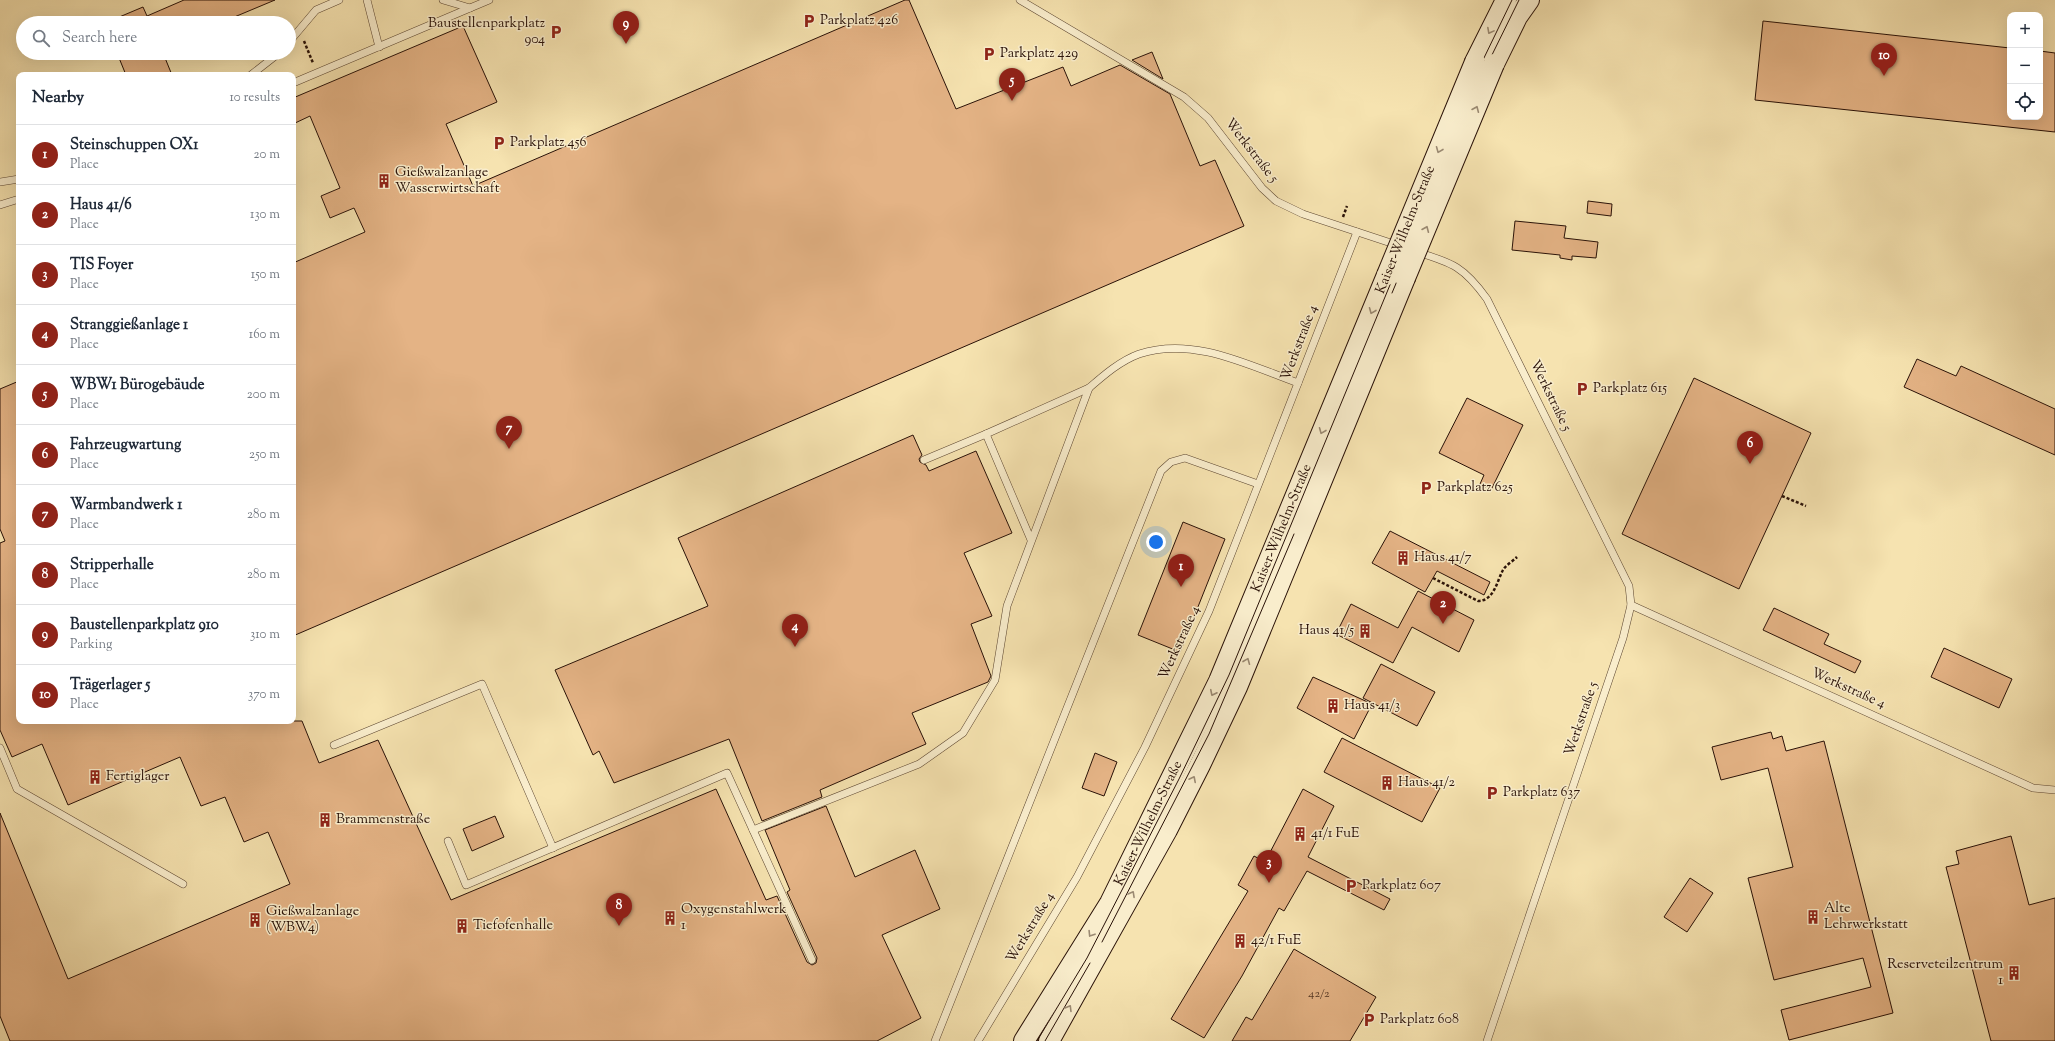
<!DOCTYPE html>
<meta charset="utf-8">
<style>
body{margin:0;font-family:"Sorts Mill Goudy",serif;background:#f2f2f3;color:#1f2937}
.controls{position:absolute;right:12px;top:12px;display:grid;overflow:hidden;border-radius:8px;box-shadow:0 4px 16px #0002}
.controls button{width:36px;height:36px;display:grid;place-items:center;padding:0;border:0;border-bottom:1px solid #e0e1e3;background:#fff;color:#1f2937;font:20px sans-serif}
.you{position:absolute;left:1156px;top:542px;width:14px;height:14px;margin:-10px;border:3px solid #fff;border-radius:50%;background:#1a73e8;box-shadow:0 0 0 6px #1a73e833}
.badge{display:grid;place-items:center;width:26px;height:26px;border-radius:50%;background:#8f2418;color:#fff;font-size:13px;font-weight:700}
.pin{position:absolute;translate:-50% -33px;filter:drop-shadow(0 1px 2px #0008)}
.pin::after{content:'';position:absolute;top:21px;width:14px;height:12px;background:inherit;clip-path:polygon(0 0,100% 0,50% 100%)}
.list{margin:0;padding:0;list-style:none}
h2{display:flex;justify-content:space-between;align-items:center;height:52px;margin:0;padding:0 16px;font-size:17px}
h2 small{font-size:13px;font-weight:400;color:#747a83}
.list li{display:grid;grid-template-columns:26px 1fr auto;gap:12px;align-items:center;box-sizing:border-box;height:60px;padding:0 16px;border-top:1px solid #e0e1e3}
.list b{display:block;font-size:15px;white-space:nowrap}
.list p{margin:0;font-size:13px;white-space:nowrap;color:#747a83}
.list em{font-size:13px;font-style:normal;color:#747a83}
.icon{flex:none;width:22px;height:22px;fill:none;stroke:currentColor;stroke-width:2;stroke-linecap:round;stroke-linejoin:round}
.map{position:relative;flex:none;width:2055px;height:1041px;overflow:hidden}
.search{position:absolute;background:#fff;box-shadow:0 4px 16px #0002;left:16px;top:16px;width:280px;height:44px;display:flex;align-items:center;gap:10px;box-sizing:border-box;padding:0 14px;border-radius:22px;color:#747a83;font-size:15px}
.panel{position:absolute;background:#fff;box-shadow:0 4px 16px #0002;left:16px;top:72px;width:280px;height:652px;border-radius:8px}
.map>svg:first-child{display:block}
</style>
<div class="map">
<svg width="2055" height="1041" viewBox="0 0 2055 1041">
<rect width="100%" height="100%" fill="#f6e3b0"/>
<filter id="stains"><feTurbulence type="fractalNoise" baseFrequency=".005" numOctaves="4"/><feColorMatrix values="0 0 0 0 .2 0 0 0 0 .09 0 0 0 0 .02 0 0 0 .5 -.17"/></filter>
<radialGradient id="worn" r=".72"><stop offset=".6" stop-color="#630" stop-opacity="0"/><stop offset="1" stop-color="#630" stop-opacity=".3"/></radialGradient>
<g fill="#e4b385" stroke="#291107">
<path d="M184,0H275L220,23H105L143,7L147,16Z"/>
<path d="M905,0H909L956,109L1063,67L1071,86L1120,65L1170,94L1200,166L1215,160L1244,226L293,636V263L365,232L354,208L330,218L321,196L340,188L310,116L293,124V98L463,26L497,102L446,124L473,186Z"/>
<path d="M1763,21L2010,48V117H2040V51L2055,53V132L1755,100Z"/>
<path d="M1152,52L1163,79L1132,60Z"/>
<path d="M117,53H163L172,75H126Z"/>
<path d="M1588,201L1612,204L1611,216L1587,213Z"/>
<path d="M1515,221L1566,226L1564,238L1598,242L1596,258L1572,256V260L1560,258V255L1512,250Z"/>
<path d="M1917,359L1956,376L1961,366L2055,409V455L1904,387Z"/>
<path d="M1694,378L1811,433L1739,589L1622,534Z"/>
<path d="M19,381V721H302L319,763L378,740L451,900L716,789L766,900L777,896L807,962L812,965L816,963L817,958L787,892L790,890L765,830L826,806L855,877L915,850L940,909L882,935L921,1018L877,1041H10L0,1016V813L68,979L290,884L268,832L244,842L225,797L201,806L180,757L68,805L42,744L12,757L0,730V543L5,541L0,529V389Z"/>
<path d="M1467,398L1523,425L1491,490L1480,484L1484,475L1439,453Z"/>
<path d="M913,435L922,455L919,459L920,462L926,465L929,471L976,451L1012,533L964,553L992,616L971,624L991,676L988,682L912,713L926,744L820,790L822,797L762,821L729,739L614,783L599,751L593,755L555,670L708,606L678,538Z"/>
<path d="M1183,522L1225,539L1180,652L1138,635Z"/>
<path d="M1390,531L1490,582L1484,595L1437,571L1425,592L1372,563Z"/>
<path d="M1418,591L1474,620L1459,652L1412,627L1393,663L1336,634L1351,604L1398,628Z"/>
<path d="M1774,608L1829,634L1824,644L1861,661L1855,673L1763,630Z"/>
<path d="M1944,648L2012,679L1999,708L1931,677Z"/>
<path d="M1381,664L1435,692L1417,726L1363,698Z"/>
<path d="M1313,677L1372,704L1354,739L1297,708Z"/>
<path d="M1771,732L1773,739L1782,736L1786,751L1824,741L1893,1013L1789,1040L1781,1010L1871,987L1863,958L1774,980L1748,878L1793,867L1768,768L1721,780L1712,747Z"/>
<path d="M1342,738L1440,788L1422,822L1324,772Z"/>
<path d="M1095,753L1117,762L1104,796L1082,788Z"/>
<path d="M1303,789L1334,806L1308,857L1390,899L1384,910L1307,871L1284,911L1279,908L1242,976L1204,1038L1171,1019L1248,891L1238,885L1254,856L1265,862Z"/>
<path d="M495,816L504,837L472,851L463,829Z"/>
<path d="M2011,836L2029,905L2055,898V1041H1991L1946,867L1959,864L1956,851Z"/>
<path d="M1690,878L1713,893L1687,932L1664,917Z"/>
<path d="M1294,949L1376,997L1350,1041H1232L1246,1017L1252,1020Z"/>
</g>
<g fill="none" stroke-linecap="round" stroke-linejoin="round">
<defs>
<g id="service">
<path d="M367,0L379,47"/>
<path d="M443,0L470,8L489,0"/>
<path d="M1020,0L1184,97L1208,118L1262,188L1276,201L1303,214L1397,245"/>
<path d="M289,42L316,10L339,0"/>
<path d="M251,75L279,53"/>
<path d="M293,83L470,8"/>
<path d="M0,182L19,179"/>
<path d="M0,205L19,199"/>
<path d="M1417,252C1453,263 1464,267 1487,299L1629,586L1631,605L1623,638L1487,1041"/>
<path d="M924,460L986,434"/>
<path d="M1031,540L986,434L1089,388"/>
<path d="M1631,605L2033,788L2055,790"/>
<path d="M334,745L482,684L553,848"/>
<path d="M0,748L17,789L183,884"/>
<path d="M753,830L812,960"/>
<path d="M448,841L466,885L727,773L753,830L919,764L963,733L995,680L1007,606L1089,388C1104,375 1120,361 1139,354C1193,336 1248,365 1298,383"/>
<path d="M935,1041L1161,471L1171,462L1185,458L1258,484"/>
<path d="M978,1041L1077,877L1145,747L1209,611L1357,232"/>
</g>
<g id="secondary">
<path d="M1475,62L1506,0"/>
<path d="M1494,64L1517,17L1529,0"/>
<path id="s1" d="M1024,1041L1110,903L1219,681L1387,275"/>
<path d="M1049,1041L1167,830L1200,765L1237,687L1405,278"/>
</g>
</defs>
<use href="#service" stroke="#5c4631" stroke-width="8"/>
<use href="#secondary" stroke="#291107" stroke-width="22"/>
<g stroke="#291107" stroke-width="2.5" stroke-dasharray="3 2" stroke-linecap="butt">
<path d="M304,41L313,63"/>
<path d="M1343,217L1347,206"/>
<path d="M1782,496L1806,506"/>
<path d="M1433,578L1478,601C1494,601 1497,581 1503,570C1506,565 1513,561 1517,557"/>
</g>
<use href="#service" stroke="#f9edcc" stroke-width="7"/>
<use href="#secondary" stroke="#f9edcc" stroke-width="20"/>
<g stroke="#291107" stroke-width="1">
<path d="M1464,121L1488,63L1519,0"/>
<path d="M1392,293L1426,212"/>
<path d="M1102,942L1209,734L1294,534"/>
<path d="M1037,1041L1087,958L1179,779L1229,675L1482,62L1512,0"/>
<path d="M1045,1041L1090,963"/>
</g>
<defs>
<g id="secondary-bridge">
<path d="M1387,275L1475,62"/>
<path d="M1405,278L1494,64"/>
</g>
</defs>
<use href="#secondary-bridge" stroke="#291107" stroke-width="22" stroke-linecap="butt"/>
<use href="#secondary-bridge" stroke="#f9edcc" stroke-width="20"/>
</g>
<defs><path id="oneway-chevron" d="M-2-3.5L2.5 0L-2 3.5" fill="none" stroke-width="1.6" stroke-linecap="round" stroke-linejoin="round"/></defs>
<g stroke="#9b8a73">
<use href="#oneway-chevron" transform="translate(1490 31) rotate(118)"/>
<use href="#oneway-chevron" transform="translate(1476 109) rotate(-67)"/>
<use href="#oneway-chevron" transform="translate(1439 150) rotate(112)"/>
<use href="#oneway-chevron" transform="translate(1426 229) rotate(-67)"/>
<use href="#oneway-chevron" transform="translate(1372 311) rotate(112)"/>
<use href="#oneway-chevron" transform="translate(1322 431) rotate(112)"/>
<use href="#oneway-chevron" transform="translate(1247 661) rotate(-68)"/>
<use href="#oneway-chevron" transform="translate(1213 693) rotate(116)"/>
<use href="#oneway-chevron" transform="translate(1193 779) rotate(-63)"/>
<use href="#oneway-chevron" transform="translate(1132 894) rotate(-61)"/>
<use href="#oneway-chevron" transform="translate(1091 934) rotate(122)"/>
<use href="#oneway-chevron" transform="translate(1069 1008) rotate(-59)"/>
</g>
<defs>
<symbol id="parking-bare" viewBox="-9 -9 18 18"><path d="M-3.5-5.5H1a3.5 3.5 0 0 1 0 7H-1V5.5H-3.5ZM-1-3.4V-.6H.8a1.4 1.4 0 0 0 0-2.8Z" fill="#8f2418" stroke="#f9edcc" stroke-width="2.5" paint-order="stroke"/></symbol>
<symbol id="building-bare" viewBox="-9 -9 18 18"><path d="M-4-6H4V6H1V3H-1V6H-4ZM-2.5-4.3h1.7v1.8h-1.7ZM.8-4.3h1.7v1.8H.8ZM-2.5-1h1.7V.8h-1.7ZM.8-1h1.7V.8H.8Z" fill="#8f2418" stroke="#f9edcc" stroke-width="2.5" paint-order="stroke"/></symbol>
</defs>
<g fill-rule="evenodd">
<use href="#parking-bare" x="799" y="11" width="20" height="20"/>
<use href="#parking-bare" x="546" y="22" width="20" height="20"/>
<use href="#parking-bare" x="979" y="44" width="20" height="20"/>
<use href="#parking-bare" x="489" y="133" width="20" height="20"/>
<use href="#building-bare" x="374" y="171" width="20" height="20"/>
<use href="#parking-bare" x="1572" y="379" width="20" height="20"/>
<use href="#parking-bare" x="1416" y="478" width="20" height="20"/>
<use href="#building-bare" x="1393" y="548" width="20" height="20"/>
<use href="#building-bare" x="1355" y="621" width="20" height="20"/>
<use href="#building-bare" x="1323" y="696" width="20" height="20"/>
<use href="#building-bare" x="85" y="767" width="20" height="20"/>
<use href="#building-bare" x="1377" y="773" width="20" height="20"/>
<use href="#parking-bare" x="1482" y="783" width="20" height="20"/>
<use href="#building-bare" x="315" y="810" width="20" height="20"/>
<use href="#building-bare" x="1290" y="824" width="20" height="20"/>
<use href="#parking-bare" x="1341" y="876" width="20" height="20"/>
<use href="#building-bare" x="1803" y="907" width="20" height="20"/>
<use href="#building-bare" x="660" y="908" width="20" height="20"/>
<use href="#building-bare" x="245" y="910" width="20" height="20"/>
<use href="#building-bare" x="452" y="916" width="20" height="20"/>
<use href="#building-bare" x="1230" y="931" width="20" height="20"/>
<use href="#building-bare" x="2004" y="963" width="20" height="20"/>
<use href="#parking-bare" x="1359" y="1010" width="20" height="20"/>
</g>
<g text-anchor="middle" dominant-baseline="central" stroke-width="3" stroke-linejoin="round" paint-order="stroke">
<g font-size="12" fill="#583a26">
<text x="1319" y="994">42/2</text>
</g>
<g font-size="14" fill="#291107" stroke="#f9edcc" text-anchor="start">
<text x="820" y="21">Parkplatz 426</text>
<text x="545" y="24" text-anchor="end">Baustellenparkplatz<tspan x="545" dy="16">904</tspan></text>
<text x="1000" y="54">Parkplatz 429</text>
<text x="510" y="143">Parkplatz 456</text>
<text x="395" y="173">Gießwalzanlage<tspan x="395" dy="16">Wasserwirtschaft</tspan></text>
<text x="1593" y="389">Parkplatz 615</text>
<text x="1437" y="488">Parkplatz 625</text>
<text x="1414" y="558">Haus 41/7</text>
<text x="1354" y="631" text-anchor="end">Haus 41/5</text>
<text x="1344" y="706">Haus 41/3</text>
<text x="106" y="777">Fertiglager</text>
<text x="1398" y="783">Haus 41/2</text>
<text x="1503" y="793">Parkplatz 637</text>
<text x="336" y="820">Brammenstraße</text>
<text x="1311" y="834">41/1 FuE</text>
<text x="1362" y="886">Parkplatz 607</text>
<text x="1824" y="909">Alte<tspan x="1824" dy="16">Lehrwerkstatt</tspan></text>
<text x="681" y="910">Oxygenstahlwerk<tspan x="681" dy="16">1</tspan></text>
<text x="266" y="912">Gießwalzanlage<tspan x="266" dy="16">(WBW4)</tspan></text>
<text x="473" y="926">Tiefofenhalle</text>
<text x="1251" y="941">42/1 FuE</text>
<text x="2003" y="965" text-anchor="end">Reserveteilzentrum<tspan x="2003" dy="16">1</tspan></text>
<text x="1380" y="1020">Parkplatz 608</text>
</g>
<g font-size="14" fill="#291107" stroke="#f9edcc">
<text transform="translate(1251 151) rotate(52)">Werkstraße 5</text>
<text transform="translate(1406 230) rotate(-68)">Kaiser-Wilhelm-Straße</text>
<text transform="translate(1300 343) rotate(-69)">Werkstraße 4</text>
<text transform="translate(1550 396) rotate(64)">Werkstraße 5</text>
<text stroke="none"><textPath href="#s1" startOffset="575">Kaiser-Wilhelm-Straße</textPath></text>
<text transform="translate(1180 643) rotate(-65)">Werkstraße 4</text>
<text transform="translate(1848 689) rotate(24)">Werkstraße 4</text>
<text transform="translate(1582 719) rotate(-71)">Werkstraße 5</text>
<text stroke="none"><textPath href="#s1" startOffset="251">Kaiser-Wilhelm-Straße</textPath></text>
<text transform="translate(1031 928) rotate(-59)">Werkstraße 4</text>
</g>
</g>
<rect width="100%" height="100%" filter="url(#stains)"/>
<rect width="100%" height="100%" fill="url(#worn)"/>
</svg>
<div class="controls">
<button>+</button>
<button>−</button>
<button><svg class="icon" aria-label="locate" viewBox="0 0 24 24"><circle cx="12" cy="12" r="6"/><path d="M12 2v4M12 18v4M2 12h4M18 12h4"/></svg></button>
</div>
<div class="you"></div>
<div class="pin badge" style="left:1181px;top:587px">1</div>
<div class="pin badge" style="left:1443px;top:624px">2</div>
<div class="pin badge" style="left:1269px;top:883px">3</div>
<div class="pin badge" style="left:795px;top:647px">4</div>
<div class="pin badge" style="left:1012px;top:101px">5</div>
<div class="pin badge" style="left:1750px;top:464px">6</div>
<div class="pin badge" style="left:509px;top:449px">7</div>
<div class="pin badge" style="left:619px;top:926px">8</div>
<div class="pin badge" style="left:626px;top:44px">9</div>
<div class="pin badge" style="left:1884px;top:76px">10</div>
<div class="search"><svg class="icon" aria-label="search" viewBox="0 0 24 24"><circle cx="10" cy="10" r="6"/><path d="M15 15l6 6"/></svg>Search here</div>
<section class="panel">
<h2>Nearby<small>10 results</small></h2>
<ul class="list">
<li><span class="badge">1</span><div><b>Steinschuppen OX1</b><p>Place</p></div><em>20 m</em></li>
<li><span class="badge">2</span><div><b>Haus 41/6</b><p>Place</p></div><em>130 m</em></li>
<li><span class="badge">3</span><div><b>TIS Foyer</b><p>Place</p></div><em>150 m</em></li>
<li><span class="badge">4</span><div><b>Stranggießanlage 1</b><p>Place</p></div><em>160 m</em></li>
<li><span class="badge">5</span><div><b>WBW1 Bürogebäude</b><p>Place</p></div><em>200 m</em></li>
<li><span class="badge">6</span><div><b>Fahrzeugwartung</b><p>Place</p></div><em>250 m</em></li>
<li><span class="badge">7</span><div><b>Warmbandwerk 1</b><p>Place</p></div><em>280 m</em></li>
<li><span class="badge">8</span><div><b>Stripperhalle</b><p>Place</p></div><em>280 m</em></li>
<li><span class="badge">9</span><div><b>Baustellenparkplatz 910</b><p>Parking</p></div><em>310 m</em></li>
<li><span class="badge">10</span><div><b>Trägerlager 5</b><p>Place</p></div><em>370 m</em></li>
</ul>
</section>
</div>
